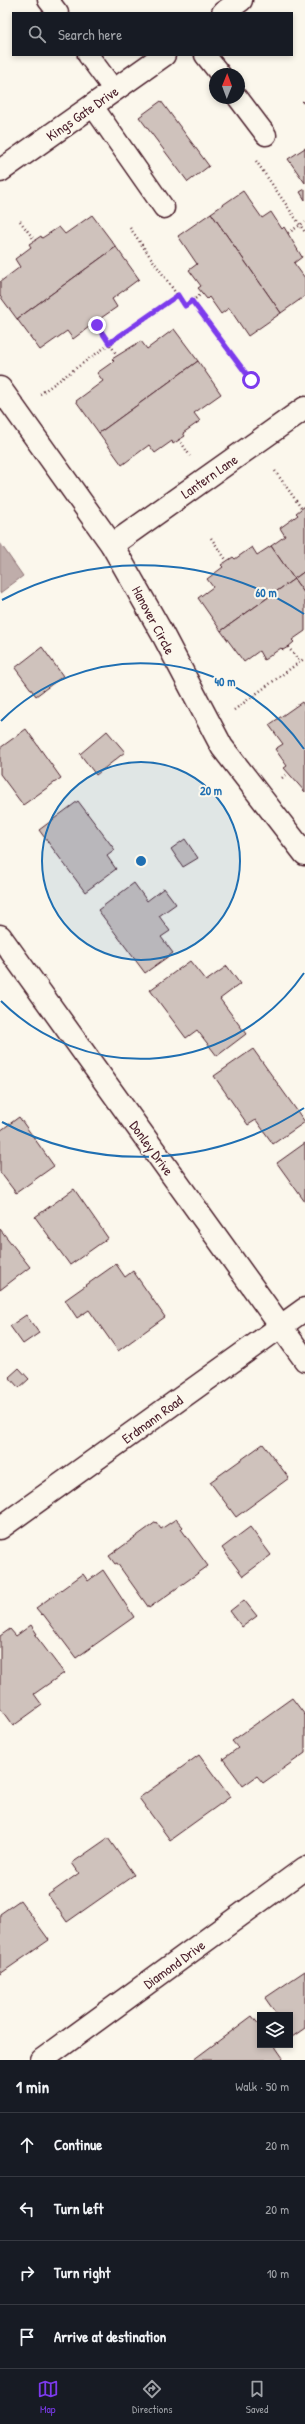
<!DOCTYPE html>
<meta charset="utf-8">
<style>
body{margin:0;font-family:"Patrick Hand",sans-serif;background:#20242c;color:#f1f3f6}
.controls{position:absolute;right:12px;bottom:12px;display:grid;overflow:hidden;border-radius:0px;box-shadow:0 2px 6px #0003}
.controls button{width:36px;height:36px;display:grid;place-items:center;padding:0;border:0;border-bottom:1px solid #363941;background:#171b24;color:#f1f3f6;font:20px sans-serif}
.compass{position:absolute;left:209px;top:68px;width:36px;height:36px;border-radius:50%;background:#171b24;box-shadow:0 2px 6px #0003;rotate:1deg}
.stop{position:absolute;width:12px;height:12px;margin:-9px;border:3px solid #7c3aed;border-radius:50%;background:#fff}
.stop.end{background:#7c3aed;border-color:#fff;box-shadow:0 1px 4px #0008}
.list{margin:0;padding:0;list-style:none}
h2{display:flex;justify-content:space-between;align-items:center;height:52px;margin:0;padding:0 16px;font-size:17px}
h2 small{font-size:13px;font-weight:400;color:#9ea1a6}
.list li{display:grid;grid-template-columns:26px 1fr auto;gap:12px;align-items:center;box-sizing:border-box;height:64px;padding:0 16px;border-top:1px solid #363941}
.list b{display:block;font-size:15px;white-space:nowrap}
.list em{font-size:13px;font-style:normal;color:#9ea1a6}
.icon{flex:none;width:22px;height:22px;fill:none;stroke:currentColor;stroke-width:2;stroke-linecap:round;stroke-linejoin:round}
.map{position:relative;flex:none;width:305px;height:2060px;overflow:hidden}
.search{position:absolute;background:#171b24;box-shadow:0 2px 6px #0003;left:12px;right:12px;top:12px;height:44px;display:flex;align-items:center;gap:10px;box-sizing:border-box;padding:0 14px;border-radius:0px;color:#9ea1a6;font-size:15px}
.sheet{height:308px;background:#171b24}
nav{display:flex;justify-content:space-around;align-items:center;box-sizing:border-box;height:56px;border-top:1px solid #363941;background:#171b24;font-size:11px;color:#9ea1a6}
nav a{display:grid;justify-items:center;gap:2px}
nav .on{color:#7c3aed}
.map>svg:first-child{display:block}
</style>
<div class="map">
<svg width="305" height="2060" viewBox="0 0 305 2060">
<rect width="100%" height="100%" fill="#fbf7ec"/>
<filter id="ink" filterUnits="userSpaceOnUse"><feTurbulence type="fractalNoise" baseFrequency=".025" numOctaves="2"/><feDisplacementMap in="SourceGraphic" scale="8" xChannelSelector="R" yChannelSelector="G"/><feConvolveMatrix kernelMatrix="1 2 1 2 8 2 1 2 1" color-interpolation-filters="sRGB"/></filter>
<g filter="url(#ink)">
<path fill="#bfadaa" stroke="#907477" d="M0,543L23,576L0,593Z"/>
<g fill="#cfc2bc" stroke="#4a1f2b">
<path d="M161,101L209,166L188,182L139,117Z"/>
<path d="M305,148V183L288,159Z"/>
<path d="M305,189V200L300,192Z"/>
<path d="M243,191L262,218L271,212L282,229L284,227L302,257L294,263L305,278V296L281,313L211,213Z"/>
<path d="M211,213L281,313L248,336L229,308L221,314L209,297L207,299L198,288L201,286L189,270L197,264L178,236Z"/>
<path d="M92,215L116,247L17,319L0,296V282L20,267L15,259L31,247L29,244L41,236L42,238L59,227L65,234Z"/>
<path d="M116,247L139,279L112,299L117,307L101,318L103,321L91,329L89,327L73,339L67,331L40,350L17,319Z"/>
<path d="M174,329L198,361L99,433L76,401L103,381L97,373L114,361L112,359L141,341L147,349Z"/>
<path d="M198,361L221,394L194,413L200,421L183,433L185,436L173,444L172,441L155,453L149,445L122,465L99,433Z"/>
<path d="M305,506V571L294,579L271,546L285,536L280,528L298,515L296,513Z"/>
<path d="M271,546L294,579L221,631L198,598L213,587L207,579L223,567L221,565L233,557L235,559L252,547L257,555Z"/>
<path d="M305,571V594L294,579Z"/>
<path d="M294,579L305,594V631L292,640L294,642L288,647L283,650L281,648L264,660L259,651L244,662L221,631Z"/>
<path d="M42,647L63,676L36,696L15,668Z"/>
<path d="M302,702L305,707V792L284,768L287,766L275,749L283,744L269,725Z"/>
<path d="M26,729L61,778L23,805L0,774V748Z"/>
<path d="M107,731L125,752L96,775L80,754Z"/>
<path d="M78,801L115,850L107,856L116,869L85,892L39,830Z"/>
<path d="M185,839L198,858L183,867L171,849Z"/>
<path d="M134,883L147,901L164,888L176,904L159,916L170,931L161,937L173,953L145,973L98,910Z"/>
<path d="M190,961L206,981L227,966L240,984L220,999L246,1034L217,1056L197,1030L186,1038L150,990Z"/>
<path d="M253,1049L305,1122L273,1144L256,1120L248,1125L214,1076Z"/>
<path d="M19,1117L54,1166L16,1193L0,1172V1131Z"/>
<path d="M305,1143V1202L277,1163Z"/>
<path d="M74,1189L108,1238L70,1265L35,1217Z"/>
<path d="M0,1229L30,1267L0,1290Z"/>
<path d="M116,1264L125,1277L133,1271L165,1317L118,1351L89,1310L77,1318L65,1300Z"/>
<path d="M26,1315L39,1333L23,1344L10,1326Z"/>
<path d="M19,1368L29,1379L19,1388L9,1377Z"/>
<path d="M263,1444L289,1478L236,1517L210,1482Z"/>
<path d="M176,1519L183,1527L181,1529L208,1566L149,1608L117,1563L115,1564L109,1556L156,1522L161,1529Z"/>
<path d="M250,1527L271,1555L243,1576L222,1548Z"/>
<path d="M103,1570L134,1617L76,1658L43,1614L42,1615L36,1608L83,1574L88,1581Z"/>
<path d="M244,1600L257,1616L242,1627L230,1611Z"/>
<path d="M31,1625L37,1634L35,1635L64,1673L34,1694L42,1705L13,1726L0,1708V1636L10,1629L16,1636Z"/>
<path d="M292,1698L305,1715V1753L263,1783L257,1776L243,1786L223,1759L238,1748L232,1741Z"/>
<path d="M199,1755L230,1797L170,1840L139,1798Z"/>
<path d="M108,1838L134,1875L67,1922L48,1895L79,1873L72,1863Z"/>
<path d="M20,1900L49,1940L0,1974V1914Z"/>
<path d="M305,1971V2028L292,2037L290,2034V2015H277L265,1998Z"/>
<path d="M252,2016L260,2026V2045H274L283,2058L281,2060H193Z"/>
</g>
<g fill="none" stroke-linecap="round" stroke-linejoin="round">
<defs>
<g id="lane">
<path d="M48,0L58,13"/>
<path d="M88,55L114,90"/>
<path d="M205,55L220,74"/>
<path d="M238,98L266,135"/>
<path d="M92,105L164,208"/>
</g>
<g id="street">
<path d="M223,13L241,0"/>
<path d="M0,171L164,55"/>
<path d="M0,388L112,545L162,633L222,747L305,854"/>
<path d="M112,545L305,408"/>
<path d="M0,936L305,1360"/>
<path d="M0,1528L305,1309"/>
<path d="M42,2060L305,1868"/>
</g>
</defs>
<use href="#lane" stroke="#4a1f2b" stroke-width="23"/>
<use href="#street" stroke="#4a1f2b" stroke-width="25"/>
<g stroke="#4a1f2b" stroke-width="2.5" stroke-dasharray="1 3" stroke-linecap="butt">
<path d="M302,102H305"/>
<path d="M256,161L305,232"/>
<path d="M20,221L35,241"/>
<path d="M130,228L185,306L192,301L251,380"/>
<path d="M288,233L305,222"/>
<path d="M192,301L203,293"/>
<path d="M97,325L117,355"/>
<path d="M40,394L178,295"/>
<path d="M179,439L190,456"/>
<path d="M275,471L302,509"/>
<path d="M211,538L227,561"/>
<path d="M288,647L300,662"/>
<path d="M234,710L305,658"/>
<path d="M282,778L288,773"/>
</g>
<use href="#lane" stroke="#fbf7ec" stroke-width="20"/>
<use href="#street" stroke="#fbf7ec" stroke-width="22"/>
</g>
</g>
<g fill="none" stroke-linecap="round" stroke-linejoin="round" filter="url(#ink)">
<path stroke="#7c3aed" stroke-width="5" d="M97,325L109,343L178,295L185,306L192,301L251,380"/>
</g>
<circle cx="141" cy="861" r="99" fill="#1f6fb2" fill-opacity=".12"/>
<g fill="none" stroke="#1f6fb2" stroke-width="2">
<circle cx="141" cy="861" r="99"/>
<path d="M304 973A198 198 0 0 1 1 1001M1 721A198 198 0 0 1 304 749"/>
<path d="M304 1108A296 296 0 0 1 2 1122M2 600A296 296 0 0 1 304 614"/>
</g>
<g text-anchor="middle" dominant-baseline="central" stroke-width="4" stroke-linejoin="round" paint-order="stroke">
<g font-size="14" fill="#4a1f2b" stroke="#fbf7ec">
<text transform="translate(82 113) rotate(-35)">Kings Gate Drive</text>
<text transform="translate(209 476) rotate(-35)">Lantern Lane</text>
<text transform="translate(154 620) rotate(62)">Hanover Circle</text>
<text transform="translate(152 1148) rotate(54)">Donley Drive</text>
<text transform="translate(152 1419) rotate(-36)">Erdmann Road</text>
<text transform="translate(174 1964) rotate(-36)">Diamond Drive</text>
</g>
</g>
<circle cx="141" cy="861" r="6" fill="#1f6fb2" stroke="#fbf7ec" stroke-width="2"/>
<g font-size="12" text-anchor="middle" font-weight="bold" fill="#1f6fb2" stroke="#fbf7ec" stroke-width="4" stroke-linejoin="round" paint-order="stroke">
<text x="266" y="597">60 m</text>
<text x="225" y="686">40 m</text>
<text x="211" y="795">20 m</text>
</g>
</svg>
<div class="controls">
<button><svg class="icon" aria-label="layers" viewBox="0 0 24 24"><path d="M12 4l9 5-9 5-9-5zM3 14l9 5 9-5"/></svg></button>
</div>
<svg class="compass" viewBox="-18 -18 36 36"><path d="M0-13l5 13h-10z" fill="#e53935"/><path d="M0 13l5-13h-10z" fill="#9ea1a6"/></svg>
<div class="stop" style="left:251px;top:380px"></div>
<div class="stop end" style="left:97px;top:325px"></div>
<div class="search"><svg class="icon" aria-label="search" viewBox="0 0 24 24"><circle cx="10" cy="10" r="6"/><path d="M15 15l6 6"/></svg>Search here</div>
</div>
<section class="sheet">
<h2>1 min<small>Walk · 50 m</small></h2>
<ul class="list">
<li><svg class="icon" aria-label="ahead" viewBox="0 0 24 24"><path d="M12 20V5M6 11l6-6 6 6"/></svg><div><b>Continue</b></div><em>20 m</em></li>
<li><svg class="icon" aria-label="left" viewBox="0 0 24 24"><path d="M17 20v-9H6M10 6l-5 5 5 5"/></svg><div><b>Turn left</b></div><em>20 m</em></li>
<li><svg class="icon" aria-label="right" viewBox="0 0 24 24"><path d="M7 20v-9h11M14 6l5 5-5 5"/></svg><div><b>Turn right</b></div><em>10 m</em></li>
<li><svg class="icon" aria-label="arrive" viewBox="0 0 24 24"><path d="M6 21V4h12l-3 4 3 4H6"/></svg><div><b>Arrive at destination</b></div></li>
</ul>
</section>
<nav>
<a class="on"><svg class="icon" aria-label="map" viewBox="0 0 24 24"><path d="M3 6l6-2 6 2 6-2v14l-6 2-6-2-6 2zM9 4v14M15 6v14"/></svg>Map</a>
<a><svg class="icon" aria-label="directions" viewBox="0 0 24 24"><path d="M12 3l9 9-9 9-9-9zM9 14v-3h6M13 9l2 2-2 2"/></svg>Directions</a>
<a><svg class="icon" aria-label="saved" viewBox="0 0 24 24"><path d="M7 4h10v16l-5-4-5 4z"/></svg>Saved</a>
</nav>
